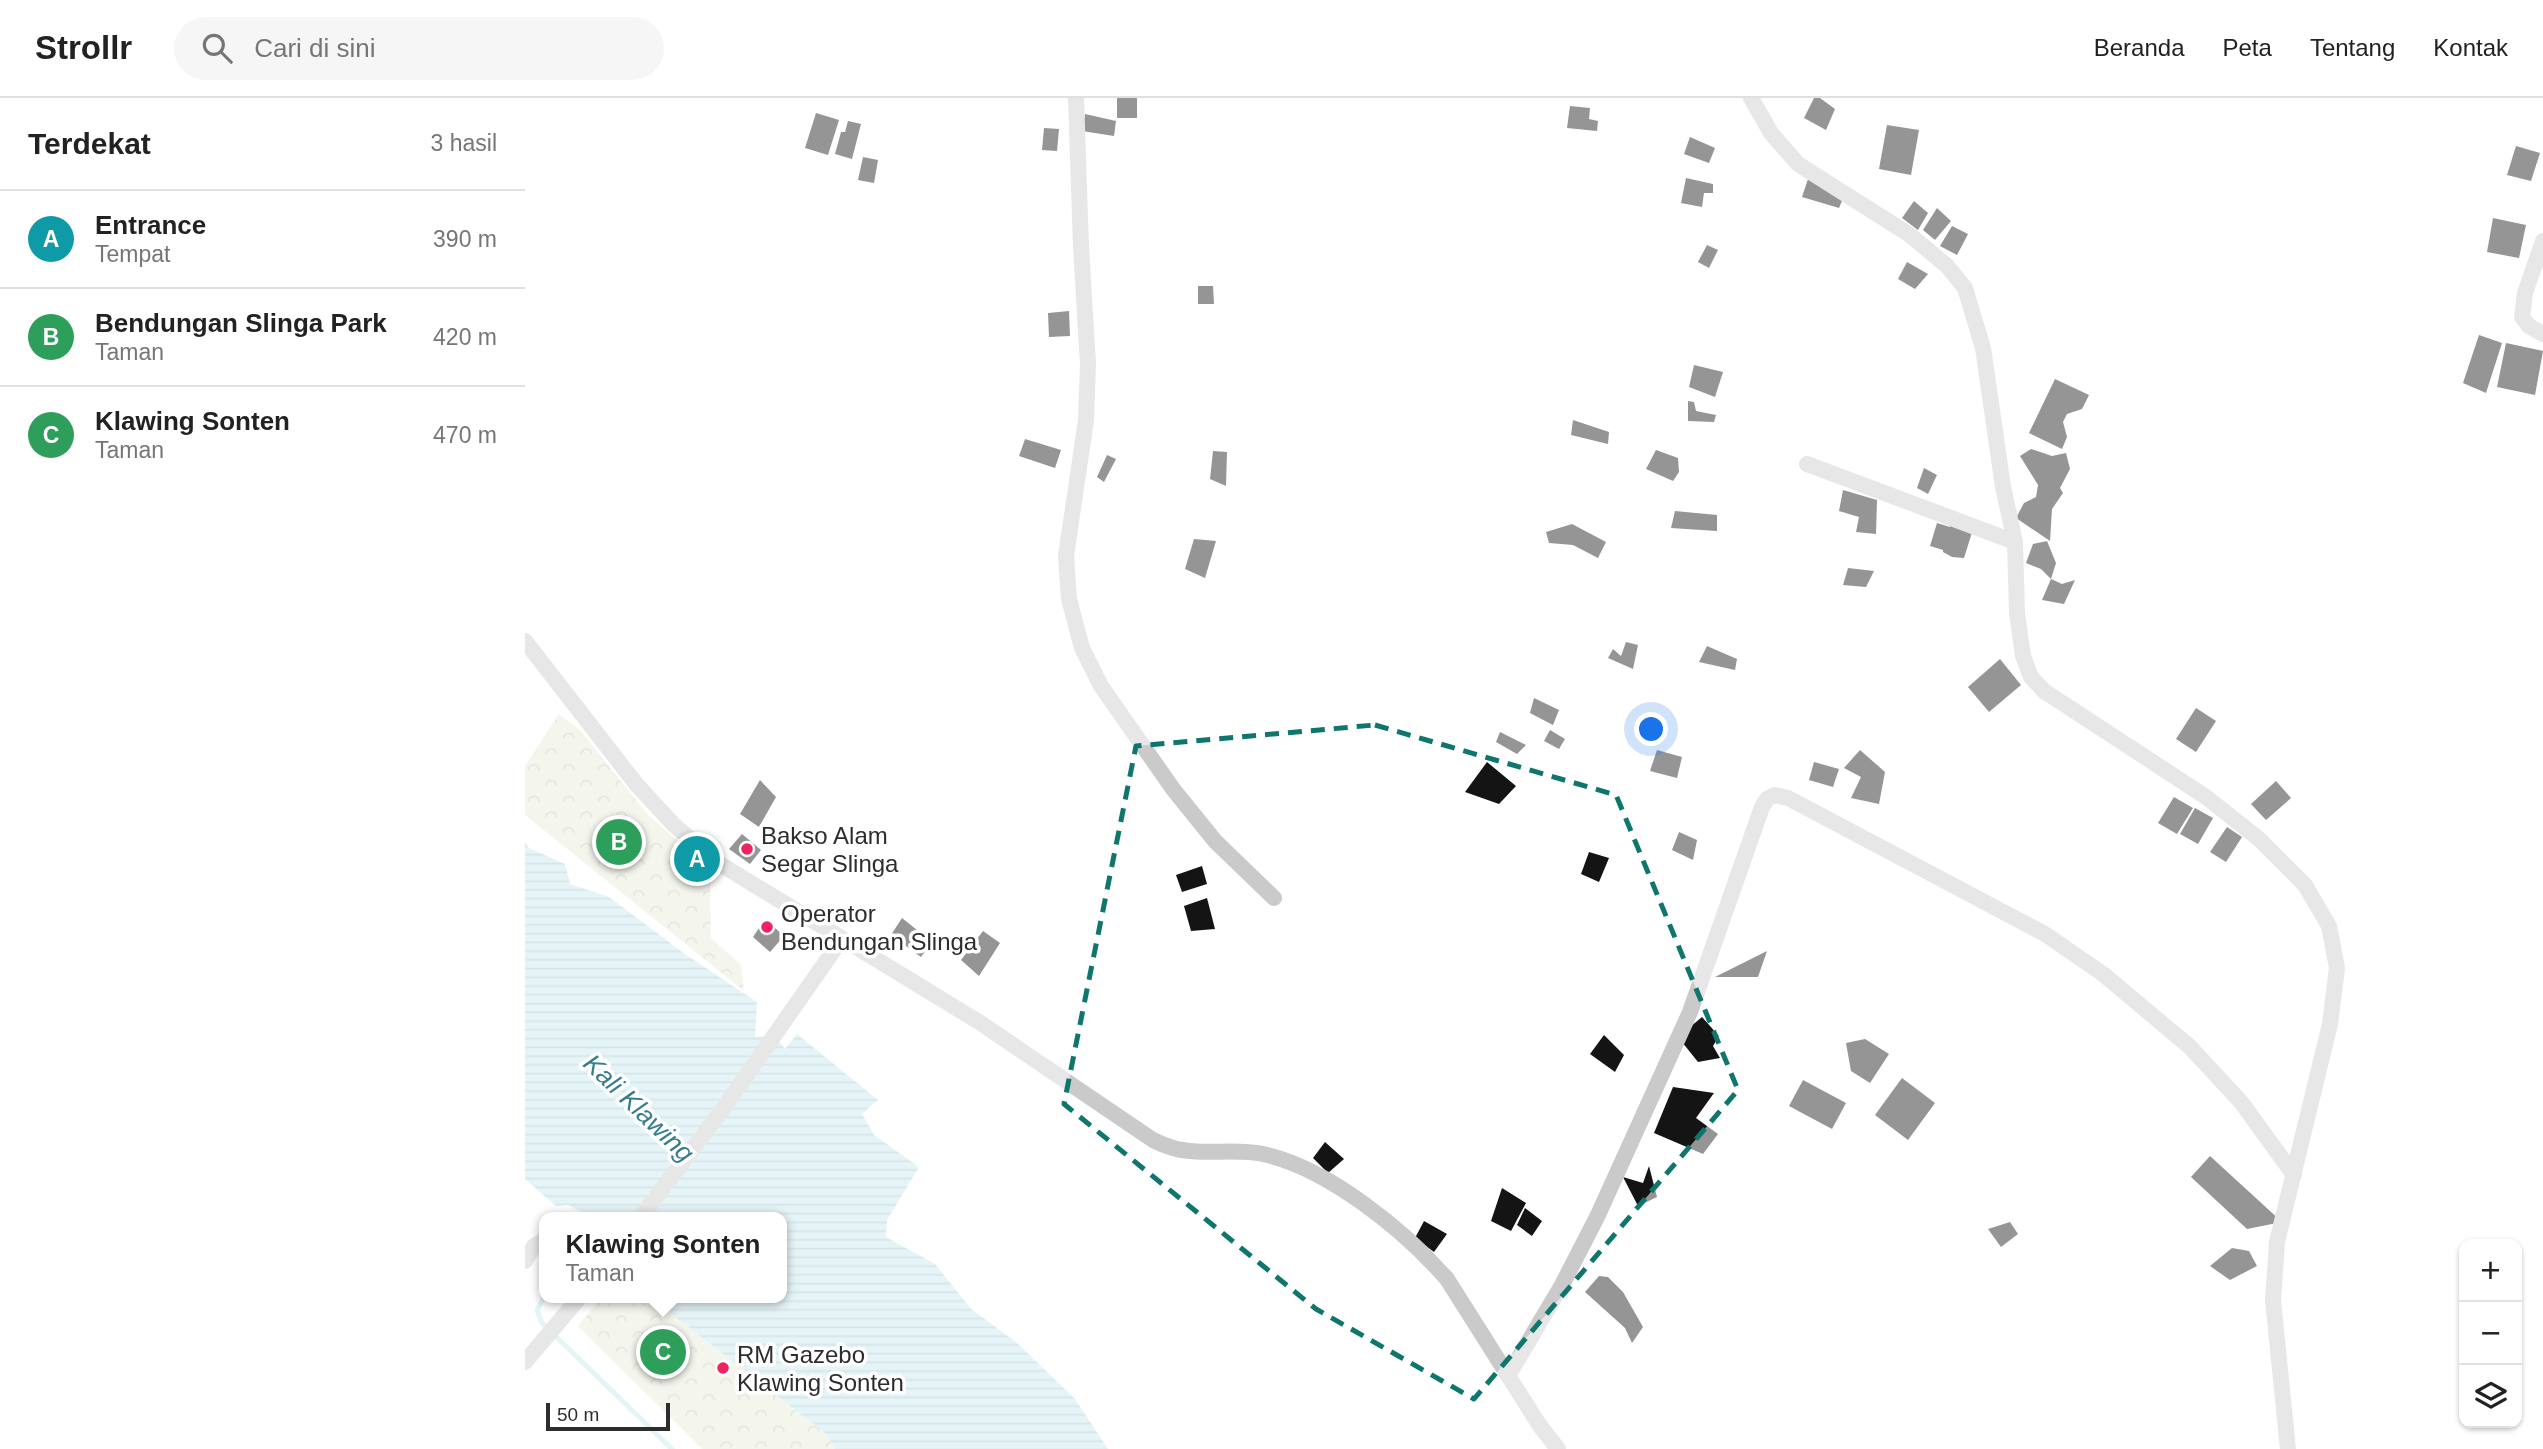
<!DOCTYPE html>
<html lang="id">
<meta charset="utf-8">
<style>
body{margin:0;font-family:Helvetica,sans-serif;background:#f6f6f6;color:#222}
.controls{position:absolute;right:21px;bottom:21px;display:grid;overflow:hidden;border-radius:14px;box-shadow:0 2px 5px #0004}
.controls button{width:63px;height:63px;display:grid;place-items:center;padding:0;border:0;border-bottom:2px solid #e0e0e0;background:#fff;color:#222;font:35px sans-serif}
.scale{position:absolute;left:21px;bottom:18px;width:124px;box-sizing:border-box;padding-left:7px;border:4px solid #2d2d2d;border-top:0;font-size:19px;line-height:24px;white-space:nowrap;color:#2d2d2d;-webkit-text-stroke:5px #fff;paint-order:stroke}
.you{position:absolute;left:1127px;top:632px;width:24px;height:24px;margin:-18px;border:5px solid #fff;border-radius:50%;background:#1a73e8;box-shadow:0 0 0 10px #1a73e833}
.badge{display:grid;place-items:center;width:46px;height:46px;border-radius:50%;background:#d93025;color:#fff;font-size:23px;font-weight:700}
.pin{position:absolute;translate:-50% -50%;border:4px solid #fff;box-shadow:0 2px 7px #0006}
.popup{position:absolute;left:14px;top:1114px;width:248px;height:91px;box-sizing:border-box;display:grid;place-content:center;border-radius:14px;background:#fff;filter:drop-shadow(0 2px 5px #0005);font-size:23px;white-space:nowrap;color:#767676}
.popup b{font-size:26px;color:#222}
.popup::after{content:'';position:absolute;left:50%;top:100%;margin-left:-14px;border:14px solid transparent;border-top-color:#fff}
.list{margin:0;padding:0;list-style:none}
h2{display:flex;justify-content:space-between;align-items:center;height:91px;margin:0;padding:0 28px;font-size:30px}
h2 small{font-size:23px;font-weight:400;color:#767676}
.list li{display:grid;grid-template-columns:46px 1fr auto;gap:21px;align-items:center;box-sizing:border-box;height:98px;padding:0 28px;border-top:2px solid #e0e0e0}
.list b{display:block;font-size:26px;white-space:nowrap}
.list p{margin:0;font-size:23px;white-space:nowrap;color:#767676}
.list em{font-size:23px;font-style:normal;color:#767676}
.icon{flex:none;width:38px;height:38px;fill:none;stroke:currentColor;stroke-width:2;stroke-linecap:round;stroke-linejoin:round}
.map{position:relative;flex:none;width:2018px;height:1351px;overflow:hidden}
header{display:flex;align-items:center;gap:42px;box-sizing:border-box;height:98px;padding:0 35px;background:#fff;border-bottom:2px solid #e0e0e0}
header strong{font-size:33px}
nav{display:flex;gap:38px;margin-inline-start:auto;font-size:24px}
.search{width:490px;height:63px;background:#f6f6f6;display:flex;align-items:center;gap:18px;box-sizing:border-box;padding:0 24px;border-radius:38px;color:#767676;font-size:26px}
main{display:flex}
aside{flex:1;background:#fff}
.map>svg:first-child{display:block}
</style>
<header>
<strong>Strollr</strong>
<div class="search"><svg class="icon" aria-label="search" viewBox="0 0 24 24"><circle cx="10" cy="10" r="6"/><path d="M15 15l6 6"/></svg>Cari di sini</div>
<nav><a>Beranda</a><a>Peta</a><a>Tentang</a><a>Kontak</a></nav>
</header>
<main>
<aside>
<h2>Terdekat<small>3 hasil</small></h2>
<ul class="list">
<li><span class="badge" style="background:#0f9aa8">A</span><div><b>Entrance</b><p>Tempat</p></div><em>390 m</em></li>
<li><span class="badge" style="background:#2e9e5b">B</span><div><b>Bendungan Slinga Park</b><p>Taman</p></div><em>420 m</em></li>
<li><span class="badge" style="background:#2e9e5b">C</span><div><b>Klawing Sonten</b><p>Taman</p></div><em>470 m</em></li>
</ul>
</aside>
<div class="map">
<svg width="2018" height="1351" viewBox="0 0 2018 1351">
<defs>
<pattern id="park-crowns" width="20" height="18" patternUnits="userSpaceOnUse" patternTransform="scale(1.75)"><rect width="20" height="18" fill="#e7ecd9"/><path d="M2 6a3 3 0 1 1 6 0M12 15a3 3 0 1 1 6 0" fill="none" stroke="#c6cbbb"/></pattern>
<pattern id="water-rules" width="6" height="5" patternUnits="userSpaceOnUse" patternTransform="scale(1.75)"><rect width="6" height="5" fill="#c4e6ed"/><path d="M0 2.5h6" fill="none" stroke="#a9c6cc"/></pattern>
</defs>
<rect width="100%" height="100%" fill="#fff"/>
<g fill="url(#park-crowns)">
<path d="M34,616L56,633L123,717L185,771L186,840L216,867L219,893L0,717V668Z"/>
<path d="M76,1200H126L300,1335L310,1351H177L53,1228Z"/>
</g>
<path fill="url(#water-rules)" d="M0,744L4,750L40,766L45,786L84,799L160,856L232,904L230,939L249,937L260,951L272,936L353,1002L337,1016L349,1037L394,1069L362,1122L361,1139L410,1166L446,1211L491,1244L550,1301L583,1351H310L300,1335L126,1200H257V1119H66L43,1107L31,1108L0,1081Z"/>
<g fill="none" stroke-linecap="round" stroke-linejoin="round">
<path stroke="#c4e6ed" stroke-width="5" d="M19,1199L12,1212L17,1225L147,1351"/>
</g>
<g fill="#141414">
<rect x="592" y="0" width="20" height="20"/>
<path d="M1289,0H1295L1310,11L1301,32L1279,20Z"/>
<path d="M1045,8L1065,10L1064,21L1073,23L1072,33L1042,30Z"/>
<path d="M291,15L314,22L303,57L280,50Z"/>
<path d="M560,16L591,23L589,38L557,33Z"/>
<path d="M323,23L336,26L327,61L310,56L316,34H320Z"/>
<path d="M1362,27L1394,32L1386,77L1354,71Z"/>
<path d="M519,30L534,31L532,53L517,52Z"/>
<path d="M1165,39L1190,50L1184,65L1159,56Z"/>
<path d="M1991,48L2015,55L2006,83L1982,77Z"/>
<path d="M338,59L353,62L349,85L333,82Z"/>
<path d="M1161,80L1188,86V95H1179L1177,109L1156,105Z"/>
<path d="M1283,81L1319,98L1314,110L1277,99Z"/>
<path d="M1389,103L1403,115L1393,132L1377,120Z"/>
<path d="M1412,110L1426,123L1410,142L1398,132Z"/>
<path d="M1968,120L2001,127L1994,160L1962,154Z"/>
<path d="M1427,128L1443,136L1432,157L1415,148Z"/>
<path d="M1182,147L1193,152L1184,170L1173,164Z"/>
<path d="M1382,164L1403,176L1390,191L1373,181Z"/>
<path d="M673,188H688L689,206H673Z"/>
<path d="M544,213L545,238L524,239L523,215Z"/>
<path d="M1954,237L1977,245L1961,295L1938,285Z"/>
<path d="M1981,245L2018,253L2010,297L1972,289Z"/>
<path d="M1169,267L1198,274L1190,299L1164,289Z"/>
<path d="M1530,281L1564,297L1557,311L1542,316L1538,324L1542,339L1537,351L1504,335Z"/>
<path d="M1163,303L1169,304L1171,313L1191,317L1189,324L1163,323Z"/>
<path d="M1048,322L1084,334L1083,346L1046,337Z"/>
<path d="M500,341L536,352L530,370L494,358Z"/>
<path d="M1506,351L1527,358L1541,355L1545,371L1535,390L1538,395L1527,411L1525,443L1491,420L1499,405L1511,399L1513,387L1495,358Z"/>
<path d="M1131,352L1153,360L1154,374L1148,383L1121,371Z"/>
<path d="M688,353L702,354L701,388L685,381Z"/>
<path d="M582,357L591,361L579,384L572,379Z"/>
<path d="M1399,370L1412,377L1403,396L1392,390Z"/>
<path d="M1318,392L1352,402L1351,436L1331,434L1334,419L1314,413Z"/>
<path d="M1150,413L1192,417V433L1146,430Z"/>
<path d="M1427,422L1449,428L1439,460L1427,459L1418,454V452L1405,448L1412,425L1425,429Z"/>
<path d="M1047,426L1081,444L1073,460L1048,447L1024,445L1021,434Z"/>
<path d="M669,441L691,443L680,480L660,471Z"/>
<path d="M1522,443L1531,465L1526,481L1516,471L1501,465L1508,446Z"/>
<path d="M1323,470L1349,473L1341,489L1318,487Z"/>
<path d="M1526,481L1537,486L1550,482L1539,506L1517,502Z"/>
<path d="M1101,544L1113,547L1108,571L1083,560L1088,551L1096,558Z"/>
<path d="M1182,548L1212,561L1210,572L1174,564Z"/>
<path d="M1475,561L1496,587L1464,614L1443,589Z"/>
<path d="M1009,600L1034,612L1028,627L1005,615Z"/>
<path d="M1671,610L1691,623L1671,654L1651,641Z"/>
<path d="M1025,632L1040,641L1034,651L1019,643Z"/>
<path d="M975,634L1001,647L992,656L971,644Z"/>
<path d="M1132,652L1157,659L1152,680L1125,673Z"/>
<path d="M1335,652L1360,674L1354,706L1326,700L1336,679L1319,670Z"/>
<path d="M962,664L991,688L974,706L940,694Z"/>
<path d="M1289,664L1314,671L1308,689L1284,682Z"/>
<path d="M235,682L251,699L234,729L215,716Z"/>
<path d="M1751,683L1766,700L1741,722L1726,706Z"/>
<path d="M1649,699L1668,710L1652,736L1633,725Z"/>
<path d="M1670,710L1688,720L1673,746L1655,736Z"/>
<path d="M1702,729L1717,739L1701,764L1685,754Z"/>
<path d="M1154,734L1172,742L1168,762L1147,752Z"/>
<path d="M217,736L236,752L225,766L204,751Z"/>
<path d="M174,751L180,771L169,773L166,752Z"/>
<path d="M1064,754L1084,760L1074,784L1056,776Z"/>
<path d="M677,768L682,786L657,794L651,777Z"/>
<path d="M682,800L690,831L666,833L659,808Z"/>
<path d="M377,820L407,844L396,859L366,837Z"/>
<path d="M240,821L259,838L245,854L228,839Z"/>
<path d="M458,833L475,845L454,878L436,862Z"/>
<path d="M1242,853L1233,879H1190Z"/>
<path d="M1177,919L1194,938L1188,948L1195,960L1173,964L1153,939Z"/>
<path d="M1079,937L1099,957L1090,974L1065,956Z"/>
<path d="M1340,941L1364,956L1345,985L1326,973L1321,945Z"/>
<path d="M1377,980L1410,1005L1383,1042L1350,1017Z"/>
<path d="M1278,982L1321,1005L1307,1031L1264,1008Z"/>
<path d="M1148,989L1189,995L1171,1020L1193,1036L1178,1056L1129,1035Z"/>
<path d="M800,1044L819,1061L803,1075L788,1060Z"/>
<path d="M1685,1058L1757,1124L1722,1131L1666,1079Z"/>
<path d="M1124,1068L1132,1099L1113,1108L1098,1079L1118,1085Z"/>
<path d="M977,1090L1001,1105L986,1133L966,1123Z"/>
<path d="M1000,1110L1017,1123L1007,1138L992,1127Z"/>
<path d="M899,1123L922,1136L909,1154L890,1140Z"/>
<path d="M1485,1124L1493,1136L1476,1149L1463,1131Z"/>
<path d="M1707,1150L1724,1153L1732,1168L1705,1182L1685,1168Z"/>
<path d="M1074,1178L1083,1179L1098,1194L1118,1229L1107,1245L1100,1230L1060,1194Z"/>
</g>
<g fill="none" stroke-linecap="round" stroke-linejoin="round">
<g stroke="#cacaca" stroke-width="16">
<path d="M551,0L556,149L563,266L561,322L541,458L544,501L557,550L576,588L648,691L690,743L749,800"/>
<path d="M1226,0L1246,35L1273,66L1385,137L1422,168L1440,190L1458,250L1478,389L1490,444L1492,515L1498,558L1506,579L1519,593L1681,699L1734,741L1780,787L1804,828L1812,870L1805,926L1752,1144L1748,1202L1763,1351"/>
<path d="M2018,143L2000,195L1997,219L2004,228L2018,236"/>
<path d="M1282,366L1490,444"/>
<path d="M0,543L112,687L149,727L195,766L454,924L628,1042C634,1045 641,1048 648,1050C676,1058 709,1050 738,1056C803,1070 879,1132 922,1181L1015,1328L1033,1351"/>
<path d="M116,1119L200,1008L316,842"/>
<path d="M0,1163L9,1148L19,1142"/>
<path d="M0,1264L54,1200"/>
<path d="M983,1278L1037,1187L1073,1117L1165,914L1237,709L1242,701L1250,697L1263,700L1520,836L1578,876L1664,948L1716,1004L1769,1077"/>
</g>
</g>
<path d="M0 0H2018V1351H0ZM850,627L1091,697L1213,992L949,1301L791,1211L539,1006L611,648Z" fill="#fff" fill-opacity=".55" fill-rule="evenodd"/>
<path fill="none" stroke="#0f766e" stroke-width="5" stroke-dasharray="14 9" stroke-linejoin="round" d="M850,627L1091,697L1213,992L949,1301L791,1211L539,1006L611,648Z"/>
<g fill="#ef235f" stroke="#fff" stroke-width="2.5">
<circle cx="222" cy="751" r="7"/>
<circle cx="242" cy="829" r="7"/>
<circle cx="198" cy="1270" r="7"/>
</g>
<g text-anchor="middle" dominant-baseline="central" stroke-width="7" stroke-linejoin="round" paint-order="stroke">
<g font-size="24" fill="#2d2d2d" stroke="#fff" text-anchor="start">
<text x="236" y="737">Bakso Alam<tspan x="236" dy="28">Segar Slinga</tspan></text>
<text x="256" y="815">Operator<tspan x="256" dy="28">Bendungan Slinga</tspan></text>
<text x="212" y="1256">RM Gazebo<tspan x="212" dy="28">Klawing Sonten</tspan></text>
</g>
<g font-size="26" font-style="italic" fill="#357d8c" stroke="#fff">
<text transform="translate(114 1010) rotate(44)">Kali Klawing</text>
</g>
</g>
</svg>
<div class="controls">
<button>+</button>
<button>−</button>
<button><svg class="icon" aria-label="layers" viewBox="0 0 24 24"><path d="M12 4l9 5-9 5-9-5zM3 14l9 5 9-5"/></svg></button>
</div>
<div class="scale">50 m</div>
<div class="you"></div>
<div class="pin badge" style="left:172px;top:761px;background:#0f9aa8">A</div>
<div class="pin badge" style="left:94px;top:744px;background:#2e9e5b">B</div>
<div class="pin badge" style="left:138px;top:1254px;background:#2e9e5b">C</div>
<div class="popup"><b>Klawing Sonten</b>Taman</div>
</div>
</main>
